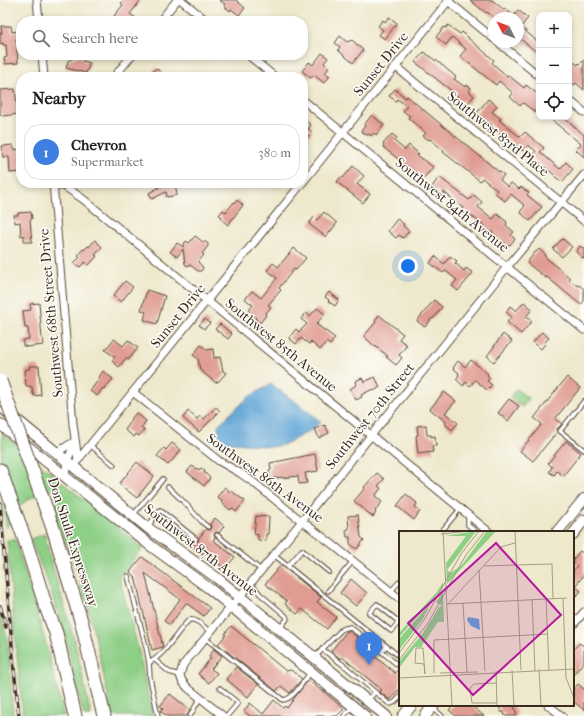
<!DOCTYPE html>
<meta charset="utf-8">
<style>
body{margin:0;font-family:"IM FELL French Canon",serif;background:#f6f6f6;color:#222}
.controls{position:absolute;right:12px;top:12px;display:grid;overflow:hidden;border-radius:8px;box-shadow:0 2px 6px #0003}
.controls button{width:36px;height:36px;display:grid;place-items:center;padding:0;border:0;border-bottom:1px solid #e0e0e0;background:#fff;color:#222;font:20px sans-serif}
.compass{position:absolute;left:488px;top:12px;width:36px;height:36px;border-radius:50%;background:#fff;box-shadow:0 2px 6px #0003;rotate:312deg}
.you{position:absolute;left:408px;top:266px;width:14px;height:14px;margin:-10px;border:3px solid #fff;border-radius:50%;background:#1a73e8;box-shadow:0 0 0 6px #1a73e833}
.badge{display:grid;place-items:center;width:26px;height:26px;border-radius:50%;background:#b5179e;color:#fff;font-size:13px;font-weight:700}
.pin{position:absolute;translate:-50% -33px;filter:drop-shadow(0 1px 2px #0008)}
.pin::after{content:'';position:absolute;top:21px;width:14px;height:12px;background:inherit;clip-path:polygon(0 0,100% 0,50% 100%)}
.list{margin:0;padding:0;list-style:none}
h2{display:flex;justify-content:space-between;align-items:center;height:52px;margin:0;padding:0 16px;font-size:17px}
h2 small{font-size:13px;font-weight:400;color:#767676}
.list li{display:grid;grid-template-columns:26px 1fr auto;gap:12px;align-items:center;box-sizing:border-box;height:56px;margin:0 8px 8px;padding:0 8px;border:1px solid #e0e0e0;border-radius:16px}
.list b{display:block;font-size:15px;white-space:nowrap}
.list p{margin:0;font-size:13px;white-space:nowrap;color:#767676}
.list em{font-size:13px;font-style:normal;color:#767676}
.icon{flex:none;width:22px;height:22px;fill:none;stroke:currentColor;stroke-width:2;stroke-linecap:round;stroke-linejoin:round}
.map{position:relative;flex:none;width:584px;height:716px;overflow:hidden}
.search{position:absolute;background:#fff;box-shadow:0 2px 6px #0003;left:16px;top:16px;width:292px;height:44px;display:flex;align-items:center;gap:10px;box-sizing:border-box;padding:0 14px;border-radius:16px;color:#767676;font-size:15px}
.panel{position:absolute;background:#fff;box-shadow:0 2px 6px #0003;left:16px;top:72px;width:292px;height:116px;border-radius:16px}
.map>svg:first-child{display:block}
</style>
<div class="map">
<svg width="584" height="716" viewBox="0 0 584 716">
<rect width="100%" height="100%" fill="#fdfcf7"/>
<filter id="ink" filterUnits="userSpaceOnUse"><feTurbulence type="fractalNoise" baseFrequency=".025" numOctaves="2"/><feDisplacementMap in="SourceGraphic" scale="8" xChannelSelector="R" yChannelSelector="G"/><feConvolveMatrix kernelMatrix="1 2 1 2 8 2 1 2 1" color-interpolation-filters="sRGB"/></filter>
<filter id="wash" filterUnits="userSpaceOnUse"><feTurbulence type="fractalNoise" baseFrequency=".012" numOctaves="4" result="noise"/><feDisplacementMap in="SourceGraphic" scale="16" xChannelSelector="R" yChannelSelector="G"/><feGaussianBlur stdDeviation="0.9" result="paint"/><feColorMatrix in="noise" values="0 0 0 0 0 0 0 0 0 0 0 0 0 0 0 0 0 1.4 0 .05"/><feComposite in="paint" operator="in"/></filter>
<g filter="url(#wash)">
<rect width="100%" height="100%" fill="#eee8cc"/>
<g fill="#8ecf86" stroke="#647c52">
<path d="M516,389L529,399L522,407L510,397Z"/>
<path d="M2,433L143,548L119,577L138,648L153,716H112C101,663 90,606 71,555C66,541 59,527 52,513L63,492L56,490H49L28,499L20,506L6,528L1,456L2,452Z"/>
<path d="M45,534L50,558L75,642L91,716H84L64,633L47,580L30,539Z"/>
<path d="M7,540H16L17,545L44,637L64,716H23L13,616L12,601Z"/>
<path d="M0,609L8,644L13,716H1L0,700Z"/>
</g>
<path fill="#60a5d6" stroke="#4e687a" d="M271,384L309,412L321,422L311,430L286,444L272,447L228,442L219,437L218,425L250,396Z"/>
<g id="blocks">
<g fill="#e09c93">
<path d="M124,0H141L130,14L140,21H114L117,18L114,16L123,5L121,3Z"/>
<path d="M219,0H236L245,8L239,15L231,9L230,11L224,6L225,4Z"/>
<path d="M470,0H492L503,9L504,8L514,16L518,10L528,18L521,27L539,43V54L518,37V18H495L487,12L486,13Z"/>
<path d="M389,17L397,23L385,39L379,35L383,30L378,26L383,20L385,22Z"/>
<path d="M448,25L460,34L462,32L469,38H468L494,60L492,63L507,76L508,75L524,88L526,85L539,95V115L523,103L520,106L510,97L513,93L499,81L496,85L460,56L466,49L452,37L446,45L436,37L444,27L446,28Z"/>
<path d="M1,26H11L12,32L18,31V39H16L18,63L5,64L4,58L7,57L6,45H3V43L0,44V33H2Z"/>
<path d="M340,36L347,42L352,40L363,50L353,63L338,50L340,47L335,43Z"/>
<path d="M424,52L436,61V60L456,77L454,79L465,87L467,85L471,88L469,91L474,96L467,104L462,100L461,102L456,98L458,96L415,62Z"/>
<path d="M322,53L328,58L324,63L329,68L325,73L330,76L324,83L314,75L311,78L302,71L309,62L313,65Z"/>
<path d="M78,56L84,58L83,61L90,63L86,73L66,68L68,61Z"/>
<path d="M569,59L578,65L579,63L580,64L584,60V90L576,83L574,85L569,81Z"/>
<path d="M156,68L167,77H148Z"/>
<path d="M15,89L18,114L3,116L0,114V90Z"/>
<path d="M395,89L406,98L407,96L449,131H450L454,135L487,162L499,172V171L504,175L500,180L508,187L511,183L519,189L521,187L529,193L527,195L542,207L530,221L520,212L525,206L511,194L505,201L495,193L497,190L482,178L480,181L443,152L444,151L430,139L429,140L423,136L426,133L408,118L410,116L403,111L407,106L397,99L396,101L389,96Z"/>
<path d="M488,99L497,106L492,112L501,119L499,120L504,124L520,137L525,132L544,148L540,152L560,169L566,162L573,169L562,182L554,176L555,175L531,157L536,151L528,145L523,151L505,136L504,137L493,128V127L491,124L477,113Z"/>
<path d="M372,115L384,125L376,135L374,133L371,136L369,134L367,135L361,131L365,126L364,125Z"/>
<path d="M548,117H563L584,135V157L576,150L581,144Z"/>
<path d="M303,119L311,125L308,129L312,132L303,142Z"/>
<path d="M392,134L397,138L394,141L405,150L409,145L419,154L417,155L433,167L423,179L383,147L384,145L383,144Z"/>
<path d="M13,145L14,150L21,149V172L10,173L9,157H3L2,146Z"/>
<path d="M353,166L364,176L357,184L370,194L363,203L337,182L341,177L343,178Z"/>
<path d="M439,177L469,200L474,195L482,202L478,207L493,219L497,214L507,222L506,225L514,232L511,235L515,239L510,245L509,244L507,246L491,231L490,233L485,229L486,227L462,209L463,208L444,192L442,195L432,187Z"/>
<path d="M161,183H175L177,195L167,197L166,192L152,199L149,193L161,186Z"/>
<path d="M237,200L243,205L228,225L221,219L222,217L219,215L223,210L226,212L234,202L235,203Z"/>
<path d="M31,212L32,219L30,220L32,242H24V235L21,236L20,222L15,223L14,215H18V213Z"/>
<path d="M324,212L337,223L326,237L309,224L314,217L317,220Z"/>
<path d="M397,219L404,224L403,226L409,231L403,238L399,235L396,238L388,231Z"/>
<path d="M195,236L203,242H206L208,244V246L202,254L204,255L198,262L202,266L203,268L201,271H198L190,265L187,266L185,264L183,249L177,257L170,252L177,243L183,247V246L186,241L189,243Z"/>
<path d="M563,239L572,247L562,257L553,249L561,240H562Z"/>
<path d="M95,240L102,247L95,255L97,256L89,265L85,262L80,267L74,263L80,257L78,255L83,249L84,250L88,246L89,247Z"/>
<path d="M580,246L584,249V259L576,252Z"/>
<path d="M294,248L306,258L296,270L294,269L279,288L281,290L268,305L271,307L265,314L266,315L260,323L255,319L256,318L248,311L253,305L245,299L252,291L261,298L277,278L267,270L273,263L278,267Z"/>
<path d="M539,249L546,255L545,257L570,278L569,280L578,286L579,285L584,289V301L581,305L547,277L546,278L527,263L535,252H536Z"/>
<path d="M435,256L444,264L450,256L457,261L455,263L464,271L466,268L473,273L458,291L452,286L457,280L447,272L445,271L443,273L430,263Z"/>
<path d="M125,281L133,287L121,302L113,296Z"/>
<path d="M147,290L165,296L157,324L144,320L146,312L141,310Z"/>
<path d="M329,292L339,300L335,306L328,301L329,300L325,297Z"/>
<path d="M434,300L442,307L433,319L432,318L425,327L417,321Z"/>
<path d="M524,302L532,309L526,317L532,321L521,334L507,322L512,317L506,312L510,306L516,311Z"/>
<path d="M39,303L42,339H43L44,345L26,347V346H23V340L29,339L28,328H25L23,311L31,310L30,304Z"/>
<path d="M317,308L325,314L316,324L335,338L330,345L326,342L320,350L311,342L309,344L301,338L296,344L289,338L296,329L299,332L307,324L301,319L306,313L310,316Z"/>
<path d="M379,315L403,334L399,339L407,345L399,355L402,358L396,365L386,357L388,356L375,346V347L364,336L376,322L375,321Z"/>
<path d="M205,319L210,323L204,329L199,325Z"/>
<path d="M220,324L232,334L228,339L215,329Z"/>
<path d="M542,332L549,338L544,343L545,344L541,349L533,342Z"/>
<path d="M503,334L512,341L494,362L487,356Z"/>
<path d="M114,339L123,346L128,340L138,348L128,360L126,358L119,367L112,361L115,357L105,350Z"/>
<path d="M201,345L207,350L213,349L214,358L220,357L223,371L226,373L218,382L217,381L216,383L200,370L198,359L193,355Z"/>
<path d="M471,360L488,374L487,375L490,378L487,381L492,385L487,390L475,380L470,386L466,382L463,386L456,379L459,376H458L459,373L453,368L458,361L465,367Z"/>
<path d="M29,366H39L41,395L34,396V394H33L32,387H30V386H26L25,371H26V369H30Z"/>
<path d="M103,371L113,379L104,389L103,388L97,396L90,391L96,383L100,377H99Z"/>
<path d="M375,377L380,387L374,391L373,389L361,395L362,397L356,400L350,389L356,385L355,381L362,378L364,382Z"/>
<path d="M567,377L580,388L555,419L562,424L557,429V432L533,461L520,451L542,424L534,418Z"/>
<path d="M444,392L456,401L445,413L458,423L452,430L445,424L446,422L430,409Z"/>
<path d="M509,399L519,406L508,421L498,413Z"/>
<path d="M216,407L220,411L199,432L183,418L188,411L197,419L200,416L204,419Z"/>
<path d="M136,413L146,421L141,428L144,430L139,436L136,434L134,437L125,430L132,420L131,419Z"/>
<path d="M325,425L329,433L319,438L315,429Z"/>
<path d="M426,425L427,435H431V437L435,436L436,446H432L433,452L418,454L416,436L418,435L417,426Z"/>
<path d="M566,441L581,453L563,476L557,471L554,475L549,472L552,467L548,463Z"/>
<path d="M172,443L181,450L168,465L157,456L164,448L166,450Z"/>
<path d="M315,454L318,471L305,473L307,483L299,484L298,476L282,478V477L270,479L269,470H271L270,463Z"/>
<path d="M137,462L154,476L137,498L119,484Z"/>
<path d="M192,466L197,469V468L199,470L201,468L205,471L204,472L210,478L204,486L187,472Z"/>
<path d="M377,473L384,479L378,486L381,488L375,496L382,502L375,511L376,512L373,517L354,501L365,488L364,487Z"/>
<path d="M225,487L230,492L231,491L245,501L236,512L232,508L230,510L221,502L222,500L217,497Z"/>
<path d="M406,494L417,503L415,507L420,511L414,520L397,506Z"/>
<path d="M358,515L361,537L364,540L357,549L350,544V537H347L346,530L349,529L348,516Z"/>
<path d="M256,516L269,517L268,534H266V541L258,540V535L254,534Z"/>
<path d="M215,518L224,526L219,533L217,532L215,533L214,535L215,538L213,540L235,557L225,569L208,555L207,557L193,546L196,542L198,541L199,538L206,529L208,530L210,529L211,527L210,524Z"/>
<path d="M580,551L584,554V575L575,586L581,591L576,596L573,594V571L577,566L573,562V559Z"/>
<path d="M142,557L210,608L204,616L186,603L170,625L164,621L180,599L145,573L163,647L152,650L135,576L130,572Z"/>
<path d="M281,565L321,597L317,602L336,617L327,629L302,609L297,614L285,604L287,601L265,584Z"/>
<path d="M351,579L367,593L356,606L340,593Z"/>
<path d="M231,626L286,671L291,670L302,679L290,693L281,686L276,691L218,644L226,635L225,634Z"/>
<path d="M347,631H349L358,638L356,641L395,673L398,670H400V689L390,700L380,692L382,690L342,657L341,659L331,651Z"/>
<path d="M579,643L584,646V662L573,675V650Z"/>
<path d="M214,649L222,656L211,669L217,673L209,683L201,677V676L198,674L211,658L209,656Z"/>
<path d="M236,667L258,684L248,697L226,679Z"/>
<path d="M308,680L322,691V690L344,709L337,716H250L244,711L250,703L263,714L274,700L283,708L285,706L287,708Z"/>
<path d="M578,684L584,689V710L573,701V690Z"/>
<path d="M170,694L190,710L187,716H167L160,711L163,708L160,706Z"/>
<path d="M454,705H471L484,716H456L449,710Z"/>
<path d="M499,705H514L517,716H505L504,712H501Z"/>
</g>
</g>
</g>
<g filter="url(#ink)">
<use href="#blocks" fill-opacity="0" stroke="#564638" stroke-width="1"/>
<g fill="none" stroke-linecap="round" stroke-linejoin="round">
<defs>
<g id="service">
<path d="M584,401L560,431L584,450"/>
<path d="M90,445L114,465"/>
<path d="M168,487L185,503L203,523L208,527"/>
<path d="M134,514L163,479"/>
<path d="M468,516V525L476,532"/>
<path d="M149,527L151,522L160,510L196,539"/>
<path d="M441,532L460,509"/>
<path d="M217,535L261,570"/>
<path d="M274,555L400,657"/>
<path d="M288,566L302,550L329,572"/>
<path d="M128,576L146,647L149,663L150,678L158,716"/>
<path d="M251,583L260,594L286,616L287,619L280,628"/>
<path d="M328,591L353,561"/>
<path d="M390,592L400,581"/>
<path d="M399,622L377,604L369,613L391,631L399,622L400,620"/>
<path d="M205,638L283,700C294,699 303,681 310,673"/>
<path d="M322,649L346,667L375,692"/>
<path d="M382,652L400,667"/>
<path d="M315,657L342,629L350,627L382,652L386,646"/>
<path d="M155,660L169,672L180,675"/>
<path d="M149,663C167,653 175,634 189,620C197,618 204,627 210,632"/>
<path d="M220,688L238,703L227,716"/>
<path d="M368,700L375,692L388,703L391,704L395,702L400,697"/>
<path d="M433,708L442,716"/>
<path d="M190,716L200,698"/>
<path d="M344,716L352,707"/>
</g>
<g id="minor">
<path d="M37,0L39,21"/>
<path d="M181,0L207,21"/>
<path d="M448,1L494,39"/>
<path d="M160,21L177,0"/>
<path d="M498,42L539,76"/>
<path d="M42,55L44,77"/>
<path d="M248,55L275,77"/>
<path d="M396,67L584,221"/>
<path d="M114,77L132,55"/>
<path d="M303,100L584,330"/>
<path d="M569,100L584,112"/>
<path d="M303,182L449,0"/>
<path d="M53,183L73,424L78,460"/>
<path d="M53,186H64L83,199L489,532"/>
<path d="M133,392L219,461L240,473L253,482L294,515L332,544L400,599"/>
<path d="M56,453L75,441"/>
<path d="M73,466L302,183"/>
<path d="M65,476L67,461L75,443"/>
<path d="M573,625L584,612"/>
<path d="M548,705L562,716"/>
<path d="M223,716L188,688L182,681L180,675L183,665L302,521L507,267L584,175"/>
</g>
<g id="secondary">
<path d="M0,406L148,528L217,578L386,716"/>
<path d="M0,424L151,546L210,589L365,716"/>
<path d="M557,532L584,499"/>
<path d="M573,534L584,520"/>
<path d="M403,716L412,705"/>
<path d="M425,716L434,705"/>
</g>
<g id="motorway">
<path d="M0,470L25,540L45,604L56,633L75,716"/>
<path d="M54,531L82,624L104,716"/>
</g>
</defs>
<use href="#service" stroke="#564638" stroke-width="5.5"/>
<use href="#minor" stroke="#564638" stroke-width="9"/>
<use href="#secondary" stroke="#564638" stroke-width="12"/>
<use href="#motorway" stroke="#564638" stroke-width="15"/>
<use href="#service" stroke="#fff" stroke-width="3.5"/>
<use href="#minor" stroke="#fff" stroke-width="7"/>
<use href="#secondary" stroke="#fff" stroke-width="10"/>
<use href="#motorway" stroke="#fff" stroke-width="13"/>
<defs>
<g id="rail">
<path d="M0,503L14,669L19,716"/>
<path d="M0,606L6,627"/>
</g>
</defs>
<use href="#rail" stroke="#3b2a1e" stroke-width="3.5"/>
<use href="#rail" stroke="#fdfcf7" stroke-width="2" stroke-dasharray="6" stroke-linecap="butt"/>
<defs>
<path id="motorway-bridge" d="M0,381L54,531"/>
</defs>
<use href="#motorway-bridge" stroke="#564638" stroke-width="15" stroke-linecap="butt"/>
<use href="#motorway-bridge" stroke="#fff" stroke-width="13"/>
</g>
</g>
<g text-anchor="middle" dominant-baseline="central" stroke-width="3" stroke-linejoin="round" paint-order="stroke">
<g font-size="14" fill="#3b2a1e" stroke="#fdfcf7">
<text transform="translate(381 64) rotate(-51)">Sunset Drive</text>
<text transform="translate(498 134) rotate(39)">Southwest 83rd Place</text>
<text transform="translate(452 205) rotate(39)">Southwest 84th Avenue</text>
<text transform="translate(51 313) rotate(-95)">Southwest 68th Street Drive</text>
<text transform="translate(178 316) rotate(-51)">Sunset Drive</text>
<text transform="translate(281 345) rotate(39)">Southwest 85th Avenue</text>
<text transform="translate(370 416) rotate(-51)">Southwest 70th Street</text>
<text transform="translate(265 478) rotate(36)">Southwest 86th Avenue</text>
<text transform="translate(73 542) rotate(72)">Don Shula Expressway</text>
<text transform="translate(201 550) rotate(38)">Southwest 87th Avenue</text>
</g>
</g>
<g transform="translate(399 531)">
<rect width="175" height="175" fill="#eee8cc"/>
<path d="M77,0L48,39L52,42L63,34L88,0H97L48,53L47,32L67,5H46ZM44,51V57L0,106V102L38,61ZM44,61L45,91H39L22,116H16L0,137V131L24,102L40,76L43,75L37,71ZM31,73L24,88L0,119V108Z" fill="#8ecf86"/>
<path d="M69,86L80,88L81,99L72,95L68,89Z" fill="#60a5d6"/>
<path fill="none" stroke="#a69c86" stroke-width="1" d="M44,0L53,175M116,0L122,139M42,3L71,0M117,34L153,33L154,67M85,35L117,34M80,39L86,140M164,67L167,147L175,167M133,68L136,140M147,68L150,139M64,72L68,141M48,73L168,67M49,73L102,16L116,12M0,122L25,89L62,23L80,0M0,129L29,92L67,24L86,0M140,138L142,175M113,139L115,175M97,140L98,175M35,142V109L149,103M41,142L79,141M26,143L25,133L16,132L17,117H24L26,143M0,147L175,138M97,152L75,153L71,157L73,172H98"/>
<path fill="#b5179e" fill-opacity="0.15" stroke="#b5179e" stroke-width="2" d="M97,12L162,84L74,164L9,92Z"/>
<rect width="175" height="175" fill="none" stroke="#3b2a1e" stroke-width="2"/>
</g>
</svg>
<div class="controls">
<button>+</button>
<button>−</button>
<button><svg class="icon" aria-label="locate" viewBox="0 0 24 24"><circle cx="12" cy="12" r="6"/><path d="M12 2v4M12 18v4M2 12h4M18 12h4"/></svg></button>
</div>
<svg class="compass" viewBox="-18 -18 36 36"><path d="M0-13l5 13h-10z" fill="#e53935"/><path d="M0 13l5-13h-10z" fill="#767676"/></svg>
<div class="you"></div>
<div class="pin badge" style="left:369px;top:665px;background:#3f7fe0">1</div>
<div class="search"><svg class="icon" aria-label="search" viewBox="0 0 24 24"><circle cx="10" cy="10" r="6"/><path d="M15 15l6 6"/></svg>Search here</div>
<section class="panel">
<h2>Nearby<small></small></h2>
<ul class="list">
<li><span class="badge" style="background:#3f7fe0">1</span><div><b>Chevron</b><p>Supermarket</p></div><em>380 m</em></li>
</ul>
</section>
</div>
